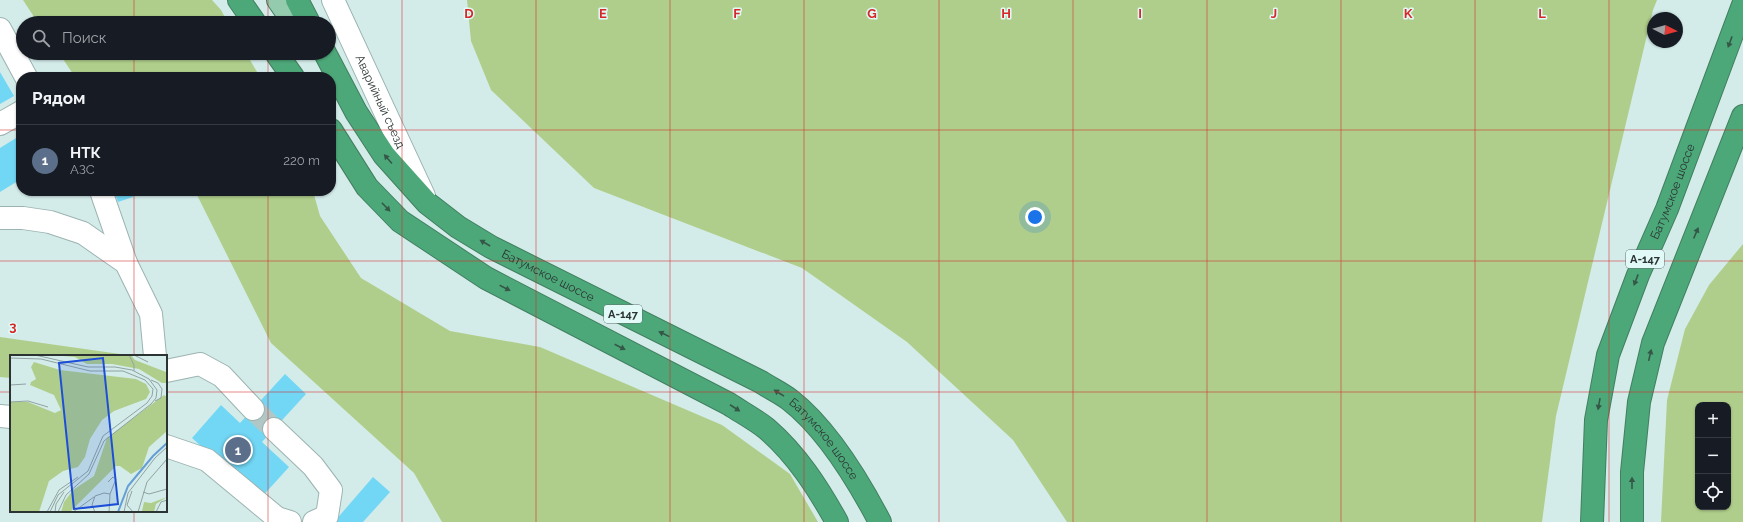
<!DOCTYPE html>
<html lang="ru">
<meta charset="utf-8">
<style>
body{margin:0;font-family:Raleway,sans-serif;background:#20242c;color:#f1f3f6}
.controls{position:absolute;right:12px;bottom:12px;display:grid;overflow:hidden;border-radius:8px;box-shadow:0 1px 3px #0004}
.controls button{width:36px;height:36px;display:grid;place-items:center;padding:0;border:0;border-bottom:1px solid #363941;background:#171b24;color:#f1f3f6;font:20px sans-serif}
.compass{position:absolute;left:1647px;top:12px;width:36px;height:36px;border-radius:50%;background:#171b24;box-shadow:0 1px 3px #0004;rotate:96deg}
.you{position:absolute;left:1035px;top:217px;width:14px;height:14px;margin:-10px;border:3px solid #fff;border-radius:50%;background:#1a73e8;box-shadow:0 0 0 6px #1a73e833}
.badge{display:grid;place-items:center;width:26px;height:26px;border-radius:50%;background:#db2777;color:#fff;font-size:13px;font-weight:700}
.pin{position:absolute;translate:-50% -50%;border:2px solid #fff;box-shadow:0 1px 4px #0006}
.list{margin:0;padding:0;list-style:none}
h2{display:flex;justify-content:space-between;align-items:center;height:52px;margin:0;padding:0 16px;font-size:17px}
h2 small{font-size:13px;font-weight:400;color:#9ea1a6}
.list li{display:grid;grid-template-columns:26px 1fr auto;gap:12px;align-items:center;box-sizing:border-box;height:72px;padding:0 16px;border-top:1px solid #363941}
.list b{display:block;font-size:15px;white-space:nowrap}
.list p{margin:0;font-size:13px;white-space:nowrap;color:#9ea1a6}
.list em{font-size:13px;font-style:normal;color:#9ea1a6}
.icon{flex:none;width:22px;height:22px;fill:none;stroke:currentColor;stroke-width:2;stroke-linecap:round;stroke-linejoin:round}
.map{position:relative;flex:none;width:1743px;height:522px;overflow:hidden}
.search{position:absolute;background:#171b24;box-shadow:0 1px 3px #0004;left:16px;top:16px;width:320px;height:44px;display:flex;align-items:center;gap:10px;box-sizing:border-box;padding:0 14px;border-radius:22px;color:#9ea1a6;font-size:15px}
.panel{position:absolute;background:#171b24;box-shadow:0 1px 3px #0004;left:16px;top:72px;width:320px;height:124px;border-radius:16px}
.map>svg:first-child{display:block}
</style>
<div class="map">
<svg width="1743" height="522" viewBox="0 0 1743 522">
<rect width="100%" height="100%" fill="#d3ecea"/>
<g fill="#b0ce8b" fill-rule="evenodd">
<path d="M23,0H212L221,10L228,23H38Z"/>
<path d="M467,0H1657L1653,10L1556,416L1542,522H1067L1013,440L907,342L802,268L594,188L491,90L471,41Z"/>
<path d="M59,53H246L260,77H75Z"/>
<path d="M195,191H313L320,216L361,278L450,331L540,347L722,425L790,474L818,522H442L414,473L271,343Z"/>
<path d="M1743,244V522H1661L1667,400L1685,329L1709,285ZM1698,405H1728V507H1698Z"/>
<path d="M0,337L134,356H11V378L0,377Z"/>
</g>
<g fill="#72d7f5">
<path d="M0,72L14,96L0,104Z"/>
<path d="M21,135V179L0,192V148Z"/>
<path d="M114,191H131L133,197L118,202Z"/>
<path d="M285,374L306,394L262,442L289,467L260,499L192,438L221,405L240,423Z"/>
<path d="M373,477L390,492L363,522H334Z"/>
</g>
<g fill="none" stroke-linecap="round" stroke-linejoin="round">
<path stroke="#b1c7c5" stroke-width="22" stroke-dasharray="22 11" stroke-linecap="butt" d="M253,409L274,429"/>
<defs>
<g id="minor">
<path id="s1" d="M333,0L424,196"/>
<path d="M0,29L26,77"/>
<path d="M0,124L21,112"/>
<path d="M101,191L126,263"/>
<path d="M0,218H23L50,222L83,233L126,263L151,314L155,356"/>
<path d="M166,371L200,364L222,376L253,409"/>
<path d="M0,416L11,417"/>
<path d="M274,429L313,466L331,490L327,516L314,522"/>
<path d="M166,446L207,460L277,518L290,522"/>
</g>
<path id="major" d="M278,0L294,23"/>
<g id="highway">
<path d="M239,0L255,23"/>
<path d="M297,0L309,23"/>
<path d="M276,53L293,77"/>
<path id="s2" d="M325,53L356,112L384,155L427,203L458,227L491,247L761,382C770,388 781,393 790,400C826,428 859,482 880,522"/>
<path d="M331,130L367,187L400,221L486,278L729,404C741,412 756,420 767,429C797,455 818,488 837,522"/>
<path id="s3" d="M1592,522L1596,420L1608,355L1638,275L1667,209L1743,5"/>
<path d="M1632,522V472L1639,402L1653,343L1743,116"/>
</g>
</defs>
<use href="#minor" stroke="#9cb4b1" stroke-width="24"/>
<use href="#major" stroke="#417f60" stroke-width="24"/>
<use href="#highway" stroke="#417f60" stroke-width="24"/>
<use href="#minor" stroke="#fff" stroke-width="22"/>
<use href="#major" stroke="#94cbaf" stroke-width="22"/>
<use href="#highway" stroke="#4da879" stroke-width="22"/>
</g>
<defs><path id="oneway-solid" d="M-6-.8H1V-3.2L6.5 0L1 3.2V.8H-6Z"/></defs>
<g fill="#355748">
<use href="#oneway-solid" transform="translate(1730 42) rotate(110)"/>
<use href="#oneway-solid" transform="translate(388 159) rotate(-131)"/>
<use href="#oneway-solid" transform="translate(386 207) rotate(46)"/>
<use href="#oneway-solid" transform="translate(1696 233) rotate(-67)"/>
<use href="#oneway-solid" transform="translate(485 243) rotate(-150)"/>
<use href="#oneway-solid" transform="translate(1636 280) rotate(111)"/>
<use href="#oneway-solid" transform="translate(505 288) rotate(27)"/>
<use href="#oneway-solid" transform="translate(664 334) rotate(-154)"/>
<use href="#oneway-solid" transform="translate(620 347) rotate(27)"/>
<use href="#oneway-solid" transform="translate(1650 355) rotate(-77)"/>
<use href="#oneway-solid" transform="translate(779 393) rotate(-148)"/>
<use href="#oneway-solid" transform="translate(1599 404) rotate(100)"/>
<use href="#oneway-solid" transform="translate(735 408) rotate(33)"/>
<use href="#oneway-solid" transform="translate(1632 483) rotate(-90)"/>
</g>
<path fill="none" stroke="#d62828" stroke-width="1" stroke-opacity="0.55" d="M134,0V23M268,0V23M402,0V522M536,0V522M670,0V522M804,0V522M939,0V522M1073,0V522M1207,0V522M1341,0V522M1475,0V522M1609,0V522M134,53V77M268,53V77M0,130H21M331,130H1743M134,191V356M268,191V522M0,261H1743M0,392H11M166,392H1743M134,511V522"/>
<g text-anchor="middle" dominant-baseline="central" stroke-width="3" stroke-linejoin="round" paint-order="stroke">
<g fill="#e1faf7" stroke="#626f6e" stroke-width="1">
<rect x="1626" y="250" width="38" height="18" rx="3"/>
<rect x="604" y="305" width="38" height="18" rx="3"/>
</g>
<g font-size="11" font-weight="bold" fill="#2b3433">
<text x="1645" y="259">А-147</text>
<text x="623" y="314">А-147</text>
</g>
<g font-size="12" fill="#2b3433" stroke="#e1faf7">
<text stroke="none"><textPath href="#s1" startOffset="112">Аварийный съезд</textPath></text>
<text stroke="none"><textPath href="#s3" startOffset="344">Батумское шоссе</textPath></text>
<text stroke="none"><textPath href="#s2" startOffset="324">Батумское шоссе</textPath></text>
<text stroke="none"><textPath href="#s2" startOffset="648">Батумское шоссе</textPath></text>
</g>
</g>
<g transform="translate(10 355)">
<rect width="157" height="157" fill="#d3ecea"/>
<path d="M42,0H121L125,5L156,17L157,28H152L129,14L102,9H77L65,2ZM24,7L50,15L126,24L136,29L140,37L136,44L104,56L92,65L80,84L75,102L68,112L53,116L39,126L29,157H0V47H18L45,58L51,55L44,40L20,30L21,27L26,24L21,12ZM154,40L157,42V76L139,92L132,113L121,119L110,111H106L60,157H51L54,147L63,135L84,121L97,83ZM157,142L146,149L144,157L132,156L134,147L141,148Z" fill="#b0ce8b"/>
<path fill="none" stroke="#659ed6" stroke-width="2" d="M108,157L118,131L143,101L157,88"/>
<path fill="none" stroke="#90a2a1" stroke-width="1" d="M25,0L78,12H105L122,15L139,24L147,35L146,43L141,49L94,86L79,119L56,140L48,157M119,0L124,10V16M124,0L138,7M0,3L31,4L80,16H113L135,25L143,34L142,41L137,48L93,81L78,116L48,140L40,157M141,25L148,28L152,34L151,43L145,46M0,30L16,29M0,47L18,46L38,52M98,127L103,122L106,124L100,139L99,157M122,136L117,150L123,157M133,137L139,139L157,134M37,157L49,135L68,122M45,157L46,149L54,137M63,157L84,142M85,157L82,150L85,141L94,138L100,139M114,157L118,138L145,103L157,92M128,157L137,127L157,104M146,157L151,147L157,145"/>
<path fill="#1d4ed8" fill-opacity="0.15" stroke="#1d4ed8" stroke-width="2" d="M93,3L108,149L64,154L49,8Z"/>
<rect width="157" height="157" fill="none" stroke="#2b3433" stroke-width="2"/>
</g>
<g font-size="13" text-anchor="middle" font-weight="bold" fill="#d62828" stroke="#e1faf7" stroke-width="3" stroke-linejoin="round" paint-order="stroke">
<text x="469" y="18">D</text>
<text x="603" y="18">E</text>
<text x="737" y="18">F</text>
<text x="872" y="18">G</text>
<text x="1006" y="18">H</text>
<text x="1140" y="18">I</text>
<text x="1274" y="18">J</text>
<text x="1408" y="18">K</text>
<text x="1542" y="18">L</text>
<text x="13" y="331">3</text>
</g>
</svg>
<div class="controls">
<button>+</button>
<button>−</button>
<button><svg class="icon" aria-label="locate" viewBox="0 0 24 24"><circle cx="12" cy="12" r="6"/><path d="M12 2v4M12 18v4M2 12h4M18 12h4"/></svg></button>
</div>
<svg class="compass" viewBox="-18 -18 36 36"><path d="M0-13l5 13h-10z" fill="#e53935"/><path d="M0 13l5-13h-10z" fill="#9ea1a6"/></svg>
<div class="you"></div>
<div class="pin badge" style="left:238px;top:450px;background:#5c6f8a">1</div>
<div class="search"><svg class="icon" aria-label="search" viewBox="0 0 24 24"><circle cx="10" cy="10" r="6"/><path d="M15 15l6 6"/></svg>Поиск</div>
<section class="panel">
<h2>Рядом<small></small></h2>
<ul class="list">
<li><span class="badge" style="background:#5c6f8a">1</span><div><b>НТК</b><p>АЗС</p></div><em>220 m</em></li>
</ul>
</section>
</div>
